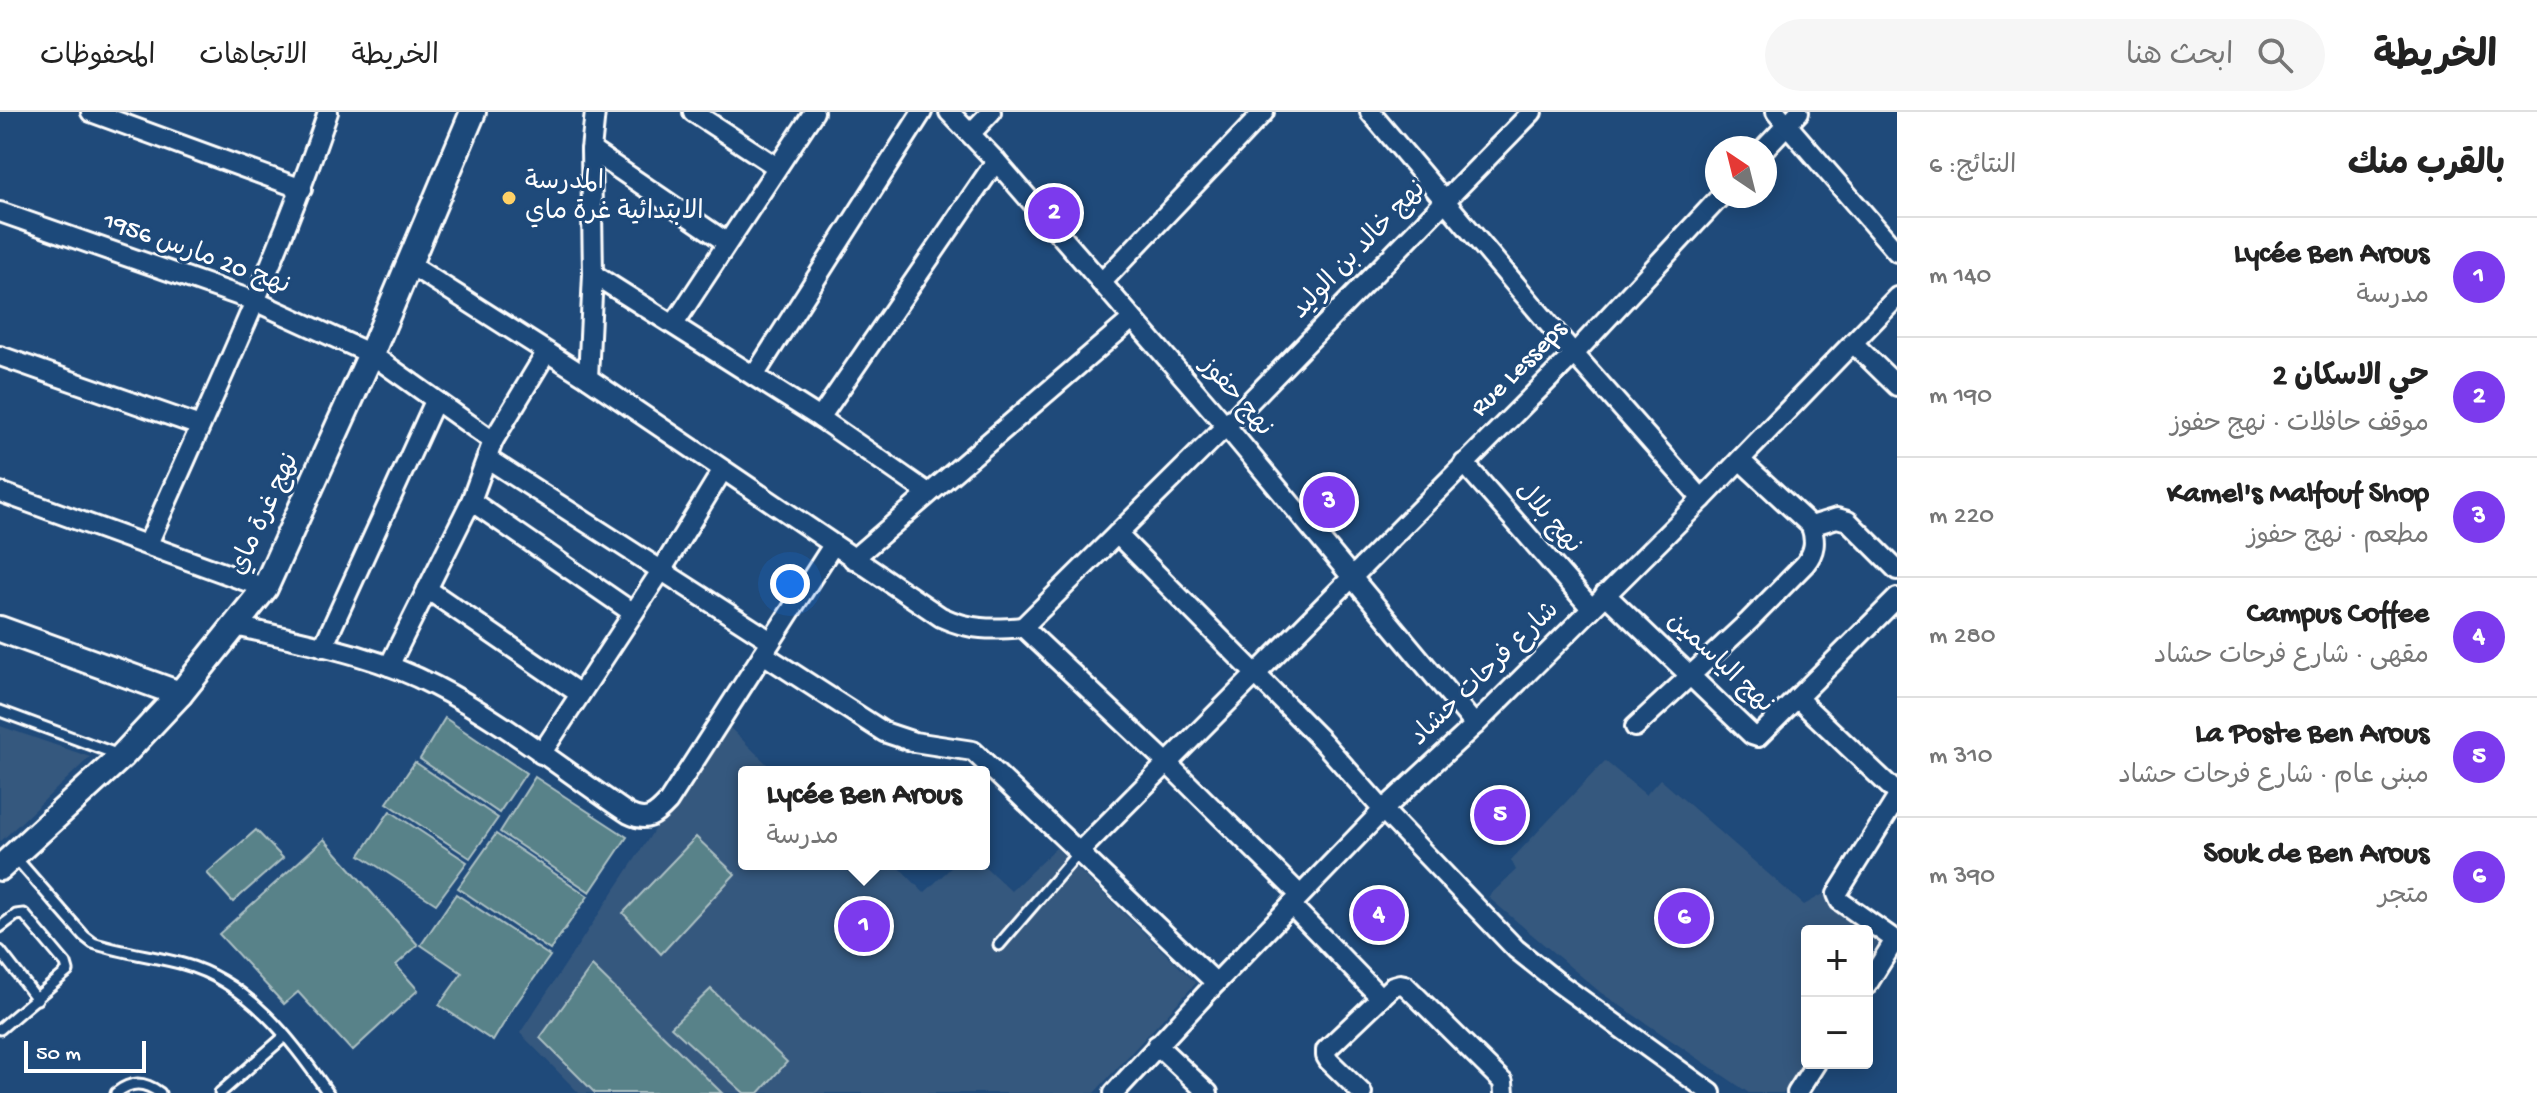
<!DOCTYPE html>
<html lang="ar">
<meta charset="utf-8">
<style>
body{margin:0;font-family:"Gochi Hand","Playpen Sans Arabic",sans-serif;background:#f6f6f6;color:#222;direction:rtl}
.controls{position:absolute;right:24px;bottom:24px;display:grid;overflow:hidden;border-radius:8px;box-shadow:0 4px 20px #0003}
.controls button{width:72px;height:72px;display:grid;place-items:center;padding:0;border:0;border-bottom:2px solid #e0e0e0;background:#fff;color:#222;font:40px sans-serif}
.compass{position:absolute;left:1705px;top:24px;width:72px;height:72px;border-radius:50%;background:#fff;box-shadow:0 4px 20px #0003;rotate:325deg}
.scale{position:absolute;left:24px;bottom:20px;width:122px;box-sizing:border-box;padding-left:8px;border:4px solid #fff;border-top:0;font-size:22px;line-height:28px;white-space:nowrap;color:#fff;-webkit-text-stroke:6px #1f4a7a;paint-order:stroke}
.you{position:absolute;left:790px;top:472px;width:28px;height:28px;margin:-20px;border:6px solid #fff;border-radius:50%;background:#1a73e8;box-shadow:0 0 0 12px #1a73e833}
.badge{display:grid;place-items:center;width:52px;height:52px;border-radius:50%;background:#7c3aed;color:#fff;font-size:26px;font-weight:700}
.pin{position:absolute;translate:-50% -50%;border:4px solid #fff;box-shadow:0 2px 8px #0006}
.popup{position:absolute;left:738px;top:654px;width:252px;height:104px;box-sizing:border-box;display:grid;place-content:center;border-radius:8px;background:#fff;filter:drop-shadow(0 2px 6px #0005);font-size:26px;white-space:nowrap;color:#767676}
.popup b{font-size:30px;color:#222}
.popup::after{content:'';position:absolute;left:50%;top:100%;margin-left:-16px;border:16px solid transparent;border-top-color:#fff}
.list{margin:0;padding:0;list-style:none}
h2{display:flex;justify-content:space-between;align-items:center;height:104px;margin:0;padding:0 32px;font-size:34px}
h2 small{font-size:26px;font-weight:400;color:#767676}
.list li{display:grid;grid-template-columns:52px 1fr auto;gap:24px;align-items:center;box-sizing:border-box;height:120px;padding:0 32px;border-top:2px solid #e0e0e0}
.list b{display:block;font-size:30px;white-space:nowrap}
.list p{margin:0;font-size:26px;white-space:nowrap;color:#767676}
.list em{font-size:26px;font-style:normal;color:#767676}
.icon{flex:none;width:44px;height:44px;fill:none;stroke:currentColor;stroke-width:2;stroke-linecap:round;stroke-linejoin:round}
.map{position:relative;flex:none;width:1897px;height:981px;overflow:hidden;direction:ltr}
header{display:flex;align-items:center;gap:48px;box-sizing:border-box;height:112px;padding:0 40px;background:#fff;border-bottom:2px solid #e0e0e0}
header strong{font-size:38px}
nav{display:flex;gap:44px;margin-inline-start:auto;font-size:28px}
.search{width:560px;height:72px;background:#f6f6f6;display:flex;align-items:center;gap:20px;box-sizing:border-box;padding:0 28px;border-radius:44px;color:#767676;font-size:30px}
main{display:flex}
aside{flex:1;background:#fff}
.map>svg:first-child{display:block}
</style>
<header>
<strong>الخريطة</strong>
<div class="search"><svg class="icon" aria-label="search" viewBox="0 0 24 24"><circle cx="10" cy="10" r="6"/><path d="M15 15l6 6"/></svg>ابحث هنا</div>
<nav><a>الخريطة</a><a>الاتجاهات</a><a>المحفوظات</a></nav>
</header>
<main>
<aside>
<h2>بالقرب منك<small>النتائج: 6</small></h2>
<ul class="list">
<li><span class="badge">1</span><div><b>Lycée Ben Arous</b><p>مدرسة</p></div><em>140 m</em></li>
<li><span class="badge">2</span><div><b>حي الاسكان 2</b><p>موقف حافلات · نهج حفوز</p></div><em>190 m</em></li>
<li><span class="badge">3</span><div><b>Kamel's Malfouf Shop</b><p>مطعم · نهج حفوز</p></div><em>220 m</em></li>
<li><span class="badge">4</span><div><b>Campus Coffee</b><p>مقهى · شارع فرحات حشاد</p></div><em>280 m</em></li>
<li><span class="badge">5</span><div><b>La Poste Ben Arous</b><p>مبنى عام · شارع فرحات حشاد</p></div><em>310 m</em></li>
<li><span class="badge">6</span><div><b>Souk de Ben Arous</b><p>متجر</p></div><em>390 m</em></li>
</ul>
</aside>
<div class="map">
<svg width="1897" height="981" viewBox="0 0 1897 981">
<rect width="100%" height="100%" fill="#1f4a7a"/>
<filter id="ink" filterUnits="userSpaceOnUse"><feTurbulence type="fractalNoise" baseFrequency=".0125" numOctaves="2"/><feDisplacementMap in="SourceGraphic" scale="16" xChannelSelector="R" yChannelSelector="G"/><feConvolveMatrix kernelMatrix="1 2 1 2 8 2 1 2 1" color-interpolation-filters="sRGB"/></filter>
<g filter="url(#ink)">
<g fill="#36587e">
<path d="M721,607L775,660H744V752H896L924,781L955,752H982L1011,779L1056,736L1196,871L1094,981H579L520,921L649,726Z"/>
<path d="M0,614L90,645L0,730Z"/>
<path d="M1605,649L1646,683L1660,667L1804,793L1827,780L1879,829L1867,847V819H1807V944L1784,981H1749L1600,880L1488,785L1516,758L1511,748Z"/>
</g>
<g fill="#598289" stroke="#acc0c4" stroke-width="2">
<path d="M445,606L526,661L499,701L420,647Z"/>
<path d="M415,650L498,706L470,746L387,691Z"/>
<path d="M535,665L627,725L590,780L500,720Z"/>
<path d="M390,699L467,750L436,792L360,743Z"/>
<path d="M256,718L283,746L233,790L207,761Z"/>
<path d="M496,722L588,784L550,838L458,776Z"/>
<path d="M696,725L735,762L661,842L623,801Z"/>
<path d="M324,727L418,833L396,853L418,878L352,939L298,880L284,892L219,822Z"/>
<path d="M456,782L550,844L513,896L493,929L439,893L462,861L421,833Z"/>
<path d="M592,854L722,981H595L540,926Z"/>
<path d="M711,877L787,950L759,981H744L671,915Z"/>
</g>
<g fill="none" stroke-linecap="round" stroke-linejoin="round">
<defs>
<g id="lane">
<path d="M0,599L119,643"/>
<path d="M14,744L84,824L93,831C122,841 154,844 183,852C247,869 293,929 328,981"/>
<path d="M0,815L16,803L24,802L66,852L68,859L0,917"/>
<path d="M999,833L1078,741"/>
<path d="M0,839L37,887"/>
<path d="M116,981C131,969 144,969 160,981"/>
<path d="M220,981L285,924"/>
</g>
<g id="street">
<path d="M91,0L302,77"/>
<path d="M693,0L777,55"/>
<path d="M949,0L996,49L1226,314L1475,613"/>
<path d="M1370,0L1574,242L1702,387"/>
<path d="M1776,0L1897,140"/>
<path d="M971,21L991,0"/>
<path d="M1765,36L1799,0"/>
<path d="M591,38L726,130"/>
<path d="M0,100L257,190L371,242L493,329"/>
<path d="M409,152L588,266L941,505C969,518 992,518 1023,515L1167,651L1300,783"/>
<path d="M593,162L820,306L928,381"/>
<path d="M1101,171L1264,0"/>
<path d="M674,212L814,0"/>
<path d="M1853,231L1897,274"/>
<path d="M0,244L200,314"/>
<path d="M754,264L922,0"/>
<path d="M588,266L593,162L591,38L595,0"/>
<path d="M820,306L996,49"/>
<path d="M488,347L771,529"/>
<path d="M1740,348L1811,414L1837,406L1848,409L1897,458"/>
<path d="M1464,351L1591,496"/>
<path d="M0,380L265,476"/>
<path d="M471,389L632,500"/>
<path d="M1117,422L1322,629L1383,698L1516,837L1560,872L1711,981"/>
<path d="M148,432C211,289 278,148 328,0"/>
<path d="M853,447L1131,208"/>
<path d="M427,477L580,582"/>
<path d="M1605,482L1752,623L1758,625L1897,486"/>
<path d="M236,514C303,530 374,542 435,574C502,608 566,660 629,702C647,711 655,704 668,690L833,433"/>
<path d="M1023,515L1226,314L1532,0"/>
<path d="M323,535L435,289"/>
<path d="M763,542L884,620L914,630L973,639L1216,871"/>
<path d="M389,554L471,389L493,329L546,241"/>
<path d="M1797,586L1897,681"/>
<path d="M1635,615L1749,509L1805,452C1815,440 1816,429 1811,414"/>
<path d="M541,642L661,459L722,359"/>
<path d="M1078,741L1574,242L1721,84"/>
<path d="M1291,793L1381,886"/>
<path d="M1867,873L1895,828L1840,789L1837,782L1897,686"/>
<path d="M1157,933L1208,981"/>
<path d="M1114,981L1216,871L1383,698L1475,613L1702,387L1897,185"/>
<path d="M1362,981L1329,949L1326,944V938L1393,874L1400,872L1405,873L1503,970L1504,981"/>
<path d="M1797,981L1816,951"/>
</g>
<g id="secondary">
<path d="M0,517L180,582"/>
<path d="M0,756L122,644L180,582L265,476L371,242L473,0"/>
</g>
</defs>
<use href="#lane" stroke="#fff" stroke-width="15"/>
<use href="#street" stroke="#fff" stroke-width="24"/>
<use href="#secondary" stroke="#fff" stroke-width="30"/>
<use href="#lane" stroke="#1f4a7a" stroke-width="9"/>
<use href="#street" stroke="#1f4a7a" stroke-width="18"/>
<use href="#secondary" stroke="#1f4a7a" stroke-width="24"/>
</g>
</g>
<circle fill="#ffd166" stroke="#1f4a7a" stroke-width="3" cx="509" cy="86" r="8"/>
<g text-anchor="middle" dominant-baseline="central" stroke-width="6" stroke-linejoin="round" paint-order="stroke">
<g font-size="26" fill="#fff" stroke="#1f4a7a" text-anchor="start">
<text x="525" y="71">المدرسة<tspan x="525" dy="30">الابتدائية غرة ماي</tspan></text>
</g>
<g font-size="26" fill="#fff" stroke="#1f4a7a">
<text transform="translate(1360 139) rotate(-46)">نهج خالد بن الوليد</text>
<text transform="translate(196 143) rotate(20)">نهج 20 مارس 1956</text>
<text transform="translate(1520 258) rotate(-45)">Rue Lesseps</text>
<text transform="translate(1235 286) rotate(49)">نهج حفوز</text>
<text transform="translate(266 403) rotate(-65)">نهج غرة ماي</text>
<text transform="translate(1547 407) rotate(49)">نهج بلال</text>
<text transform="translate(1719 552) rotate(43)">نهج الياسمين</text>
<text transform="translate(1486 563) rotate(-44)">شارع فرحات حشاد</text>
</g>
</g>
</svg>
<div class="controls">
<button>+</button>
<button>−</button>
</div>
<svg class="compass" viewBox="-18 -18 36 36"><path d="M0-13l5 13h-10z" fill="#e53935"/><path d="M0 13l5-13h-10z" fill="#767676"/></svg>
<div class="scale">50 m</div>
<div class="you"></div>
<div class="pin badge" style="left:864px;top:814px">1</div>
<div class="popup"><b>Lycée Ben Arous</b>مدرسة</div>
<div class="pin badge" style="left:1054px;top:101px">2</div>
<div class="pin badge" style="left:1329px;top:390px">3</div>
<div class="pin badge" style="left:1379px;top:803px">4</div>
<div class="pin badge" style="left:1500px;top:703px">5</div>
<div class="pin badge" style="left:1684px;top:806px">6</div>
</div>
</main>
